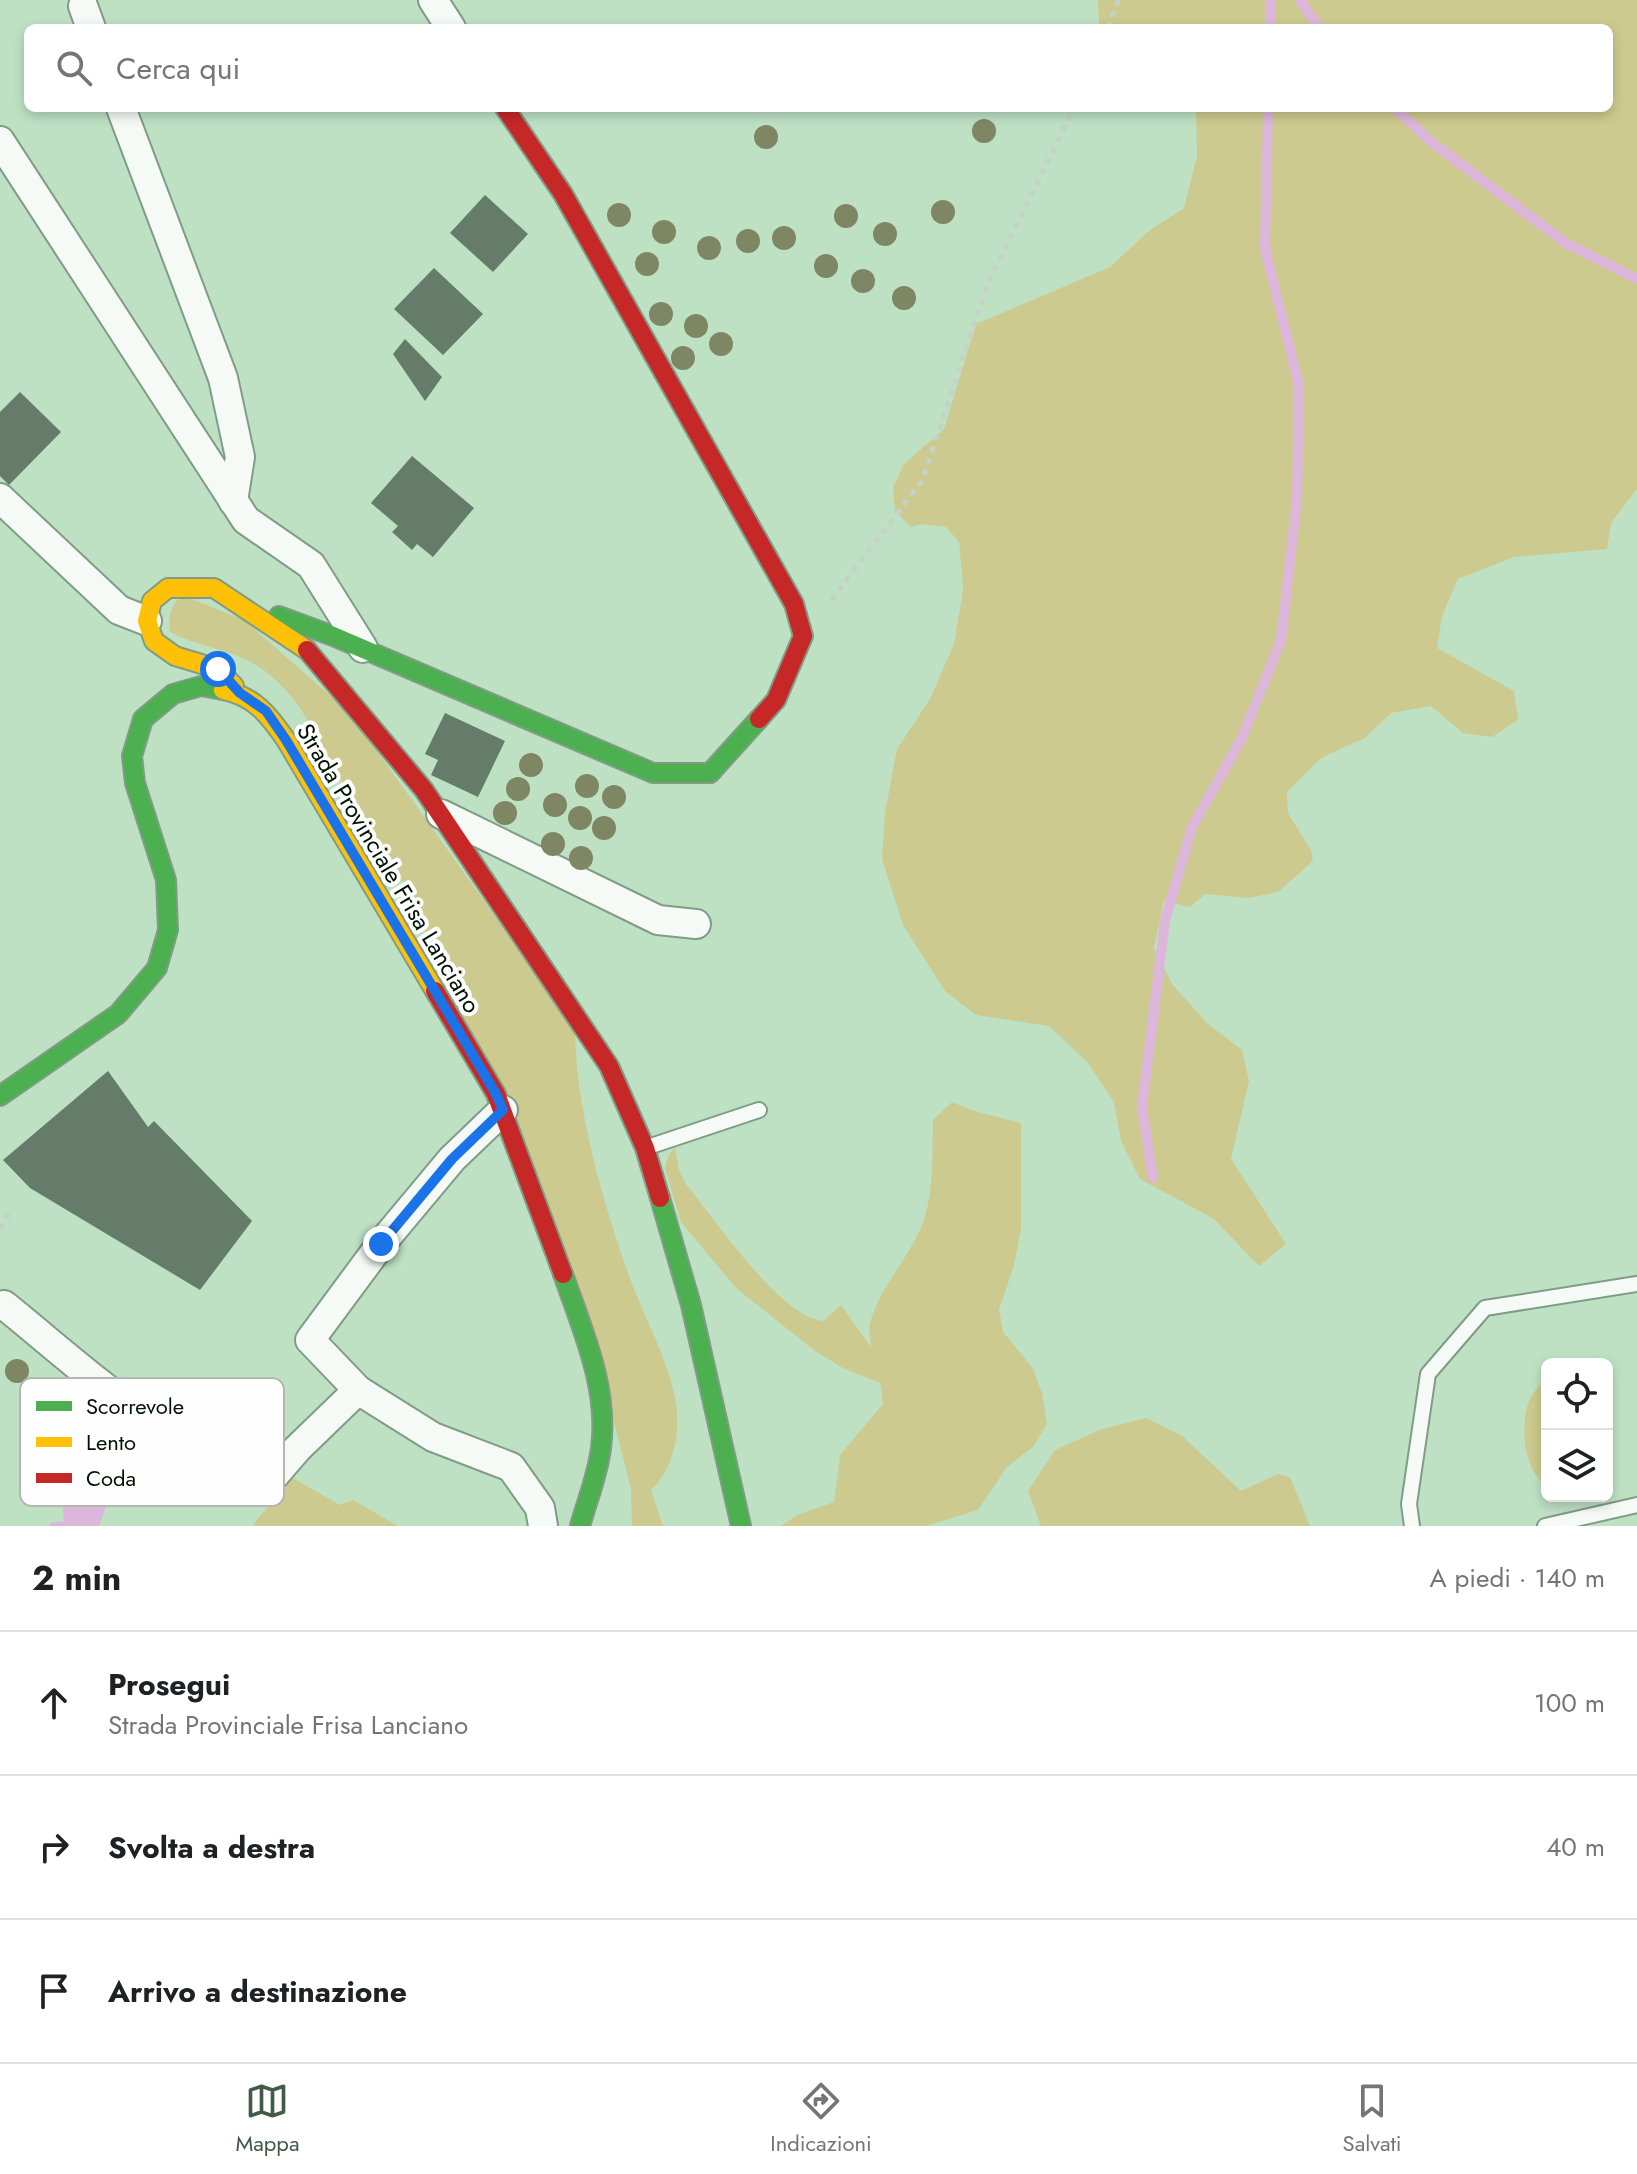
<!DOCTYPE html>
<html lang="it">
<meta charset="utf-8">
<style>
body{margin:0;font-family:Jost,sans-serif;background:#f6f6f6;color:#202124}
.controls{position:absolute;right:24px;bottom:24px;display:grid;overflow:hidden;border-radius:12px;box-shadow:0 4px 12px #0003}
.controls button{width:72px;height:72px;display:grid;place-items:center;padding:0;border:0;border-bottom:2px solid #e0e0e0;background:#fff;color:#202124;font:40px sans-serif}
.stop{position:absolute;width:24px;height:24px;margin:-18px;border:6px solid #1a73e8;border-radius:50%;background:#fff}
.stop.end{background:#1a73e8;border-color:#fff;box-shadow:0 2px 8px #0008}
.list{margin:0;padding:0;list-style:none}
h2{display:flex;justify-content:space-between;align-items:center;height:104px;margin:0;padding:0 32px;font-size:34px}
h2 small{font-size:26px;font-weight:400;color:#757577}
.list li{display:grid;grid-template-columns:52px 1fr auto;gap:24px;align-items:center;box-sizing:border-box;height:144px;padding:0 32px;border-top:2px solid #e0e0e0}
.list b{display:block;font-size:30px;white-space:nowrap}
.list p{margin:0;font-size:26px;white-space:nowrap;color:#757577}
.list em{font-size:26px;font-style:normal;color:#757577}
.icon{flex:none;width:44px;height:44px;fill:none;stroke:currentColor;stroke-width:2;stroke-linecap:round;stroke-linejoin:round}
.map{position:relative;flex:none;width:1637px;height:1526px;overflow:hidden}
.search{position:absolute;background:#fff;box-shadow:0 4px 12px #0003;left:24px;right:24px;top:24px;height:88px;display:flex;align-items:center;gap:20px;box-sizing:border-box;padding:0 28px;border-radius:12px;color:#757577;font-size:30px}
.sheet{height:536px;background:#fff}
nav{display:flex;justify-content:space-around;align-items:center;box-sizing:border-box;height:112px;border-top:2px solid #e0e0e0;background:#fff;font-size:22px;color:#757577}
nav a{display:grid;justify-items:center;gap:4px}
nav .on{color:#425a46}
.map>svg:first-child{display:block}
</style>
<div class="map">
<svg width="1637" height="1526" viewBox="0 0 1637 1526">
<rect width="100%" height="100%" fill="#bee1c4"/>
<g fill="#cdca8f">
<path d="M1098,0H1637V489L1611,523L1607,549L1514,557L1458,579L1442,616L1437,648L1514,691L1518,720L1492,737L1463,733L1431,706L1391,713L1365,738L1321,758L1287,792L1288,813L1311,850L1313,861L1278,892L1248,898L1205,894L1190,907L1180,905L1169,899L1164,901L1154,948L1172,984L1208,1024L1242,1050L1249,1081L1231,1159L1286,1244L1259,1266L1214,1219L1140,1179L1121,1141L1114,1102L1088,1063L1049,1026L976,1015L945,991L903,925L882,859L885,813L897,749L930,699L954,644L963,590L962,573L959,542L946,527L921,524L911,527L895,511L893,487L904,464L944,429L976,324L1110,267L1150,230L1184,208L1197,156L1196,108H1609V28H1099Z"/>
<path d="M182,595L244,620L349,712L575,1028C575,1103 601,1196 626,1267C640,1310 664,1349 674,1393C682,1424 676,1468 651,1490L663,1526H632L631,1489L614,1422L434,970C430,908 378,843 347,791C323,750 304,700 265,671C236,649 200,648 170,632C168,615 170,607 182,595Z"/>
<path d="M952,1102L974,1111L1021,1123V1229L1014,1266L999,1309L1003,1332L1032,1367L1042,1393L1047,1424L1033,1447L1007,1467L978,1510L926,1526H781L797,1515L834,1502L840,1455L883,1404L880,1383L843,1368L815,1351L736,1288L681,1222L665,1169L668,1156L675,1147L679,1170L686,1184C715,1219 779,1316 823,1321L841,1305L871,1347C871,1340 868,1330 870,1323C881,1283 915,1253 926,1213C934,1183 932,1151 933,1120Z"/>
<path d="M1547,1378V1485C1524,1472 1520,1428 1528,1404C1531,1394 1539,1385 1547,1378Z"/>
<path d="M1146,1418L1182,1436L1241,1491L1278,1474L1290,1477L1310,1526H1041L1028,1491L1055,1450L1102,1429Z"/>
<path d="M291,1477L340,1505L353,1500L398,1526H253C264,1507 283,1498 291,1477Z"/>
</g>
<path fill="#ddb6db" d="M70,1445L106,1507L99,1526H50V1523L64,1521L57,1450Z"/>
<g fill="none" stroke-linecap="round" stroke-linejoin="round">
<g stroke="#ddb6db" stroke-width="10">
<path d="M1300,0L1319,28"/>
<path d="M1270,28V0"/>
<path d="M1395,108L1430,141L1567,244L1637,279"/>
<path d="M1153,1178L1142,1107L1165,921L1192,827L1242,738L1281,640L1297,499L1299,385L1265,249L1268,108"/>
</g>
</g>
<g fill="#647c69">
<path d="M485,195L528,234L493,272L450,233Z"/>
<path d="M434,268L483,314L443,355L394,309Z"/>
<path d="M405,339L442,377L425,401L393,354Z"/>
<path d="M20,392L61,432L9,485L0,476V412Z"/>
<path d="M412,456L474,508L433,557L417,544L412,550L392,532L398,526L371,503Z"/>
<path d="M445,713L505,741L478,797L431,775L438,760L425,754Z"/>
<path d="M108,1071L148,1127L154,1121L252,1221L200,1290L30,1188L3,1160Z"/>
</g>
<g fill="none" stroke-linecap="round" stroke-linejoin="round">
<defs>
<g id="lane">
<path d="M645,1148L759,1110"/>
<path d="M1412,1526L1409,1504L1428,1374L1485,1308L1637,1284"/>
<path d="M1545,1526L1637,1505"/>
</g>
<g id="street">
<path d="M433,0L451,28"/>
<path d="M83,6L91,28"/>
<path d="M121,108L223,378L240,457L233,501"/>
<path d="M0,141L246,520L311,565L363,648"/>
<path d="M0,498L119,610L147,621"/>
<path d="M441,814L658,920L696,924"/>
<path d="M4,1305C80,1366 175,1457 272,1478L297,1449L358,1390L433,1437L511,1467L540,1508L543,1526"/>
<path d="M358,1390L310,1340L381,1244L452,1159L503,1110"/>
</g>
<g id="fast">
<path d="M279,616L333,636L653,773H710L759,719"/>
<path d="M0,1096L118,1014L157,968L168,930L166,880L135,783L132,756L143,719L173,694L201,686L223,690"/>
<path d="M660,1198L691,1305L741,1526"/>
<path d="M563,1274C582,1329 609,1388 601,1448C598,1474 587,1501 580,1526"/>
</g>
<g id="slow">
<path d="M234,686L218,669L175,656L154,641L147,621L152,601L168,588H214L307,650"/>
<path d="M223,690C254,696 269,715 286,740L435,991"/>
</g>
<g id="jam">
<path d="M505,108L563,194L794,604L803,636L776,700L759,719"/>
<path d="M307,650L424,790L609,1066L645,1148L660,1198"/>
<path d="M435,991L496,1094L563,1274"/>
</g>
</defs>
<use href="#lane" stroke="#819c86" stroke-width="18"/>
<use href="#street" stroke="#819c86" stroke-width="32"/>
<use href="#fast" stroke="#819c86" stroke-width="22"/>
<use href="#slow" stroke="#819c86" stroke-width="22"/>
<use href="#jam" stroke="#819c86" stroke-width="22"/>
<g stroke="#c6d1c8" stroke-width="5" stroke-dasharray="6 6" stroke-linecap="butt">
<path d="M1108,28L1118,0"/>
<path d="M831,600L922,481L989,281L1074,108"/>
<path d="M0,1229L9,1213"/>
</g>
<use href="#lane" stroke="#f5faf6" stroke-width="14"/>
<use href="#street" stroke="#f5faf6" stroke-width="28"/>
<use href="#fast" stroke="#4caf50" stroke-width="18"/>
<use href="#slow" stroke="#ffc107" stroke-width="18"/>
<use href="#jam" stroke="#c62828" stroke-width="18"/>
</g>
<g fill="#7e8663">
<circle cx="984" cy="131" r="12"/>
<circle cx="766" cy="137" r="12"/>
<circle cx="943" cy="212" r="12"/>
<circle cx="619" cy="215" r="12"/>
<circle cx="846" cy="216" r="12"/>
<circle cx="664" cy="232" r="12"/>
<circle cx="885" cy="234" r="12"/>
<circle cx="784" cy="238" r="12"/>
<circle cx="748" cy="241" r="12"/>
<circle cx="709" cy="248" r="12"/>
<circle cx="647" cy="264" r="12"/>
<circle cx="826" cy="266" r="12"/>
<circle cx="863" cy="281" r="12"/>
<circle cx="904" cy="298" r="12"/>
<circle cx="661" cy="314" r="12"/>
<circle cx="696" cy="326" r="12"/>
<circle cx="721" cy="344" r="12"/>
<circle cx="683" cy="358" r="12"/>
<circle cx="531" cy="765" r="12"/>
<circle cx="587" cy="786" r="12"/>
<circle cx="518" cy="789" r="12"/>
<circle cx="614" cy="797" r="12"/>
<circle cx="555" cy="805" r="12"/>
<circle cx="505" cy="813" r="12"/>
<circle cx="580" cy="818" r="12"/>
<circle cx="604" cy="828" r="12"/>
<circle cx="553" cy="844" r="12"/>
<circle cx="581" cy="858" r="12"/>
<circle cx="17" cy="1371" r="12"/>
</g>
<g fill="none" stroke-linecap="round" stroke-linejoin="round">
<path stroke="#1a73e8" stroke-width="10" d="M218,669L240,693L266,711L286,740L496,1094L503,1110L452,1159L381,1244"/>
</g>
<g text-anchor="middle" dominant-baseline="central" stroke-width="8" stroke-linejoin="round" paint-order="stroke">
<g font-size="24" fill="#001202" stroke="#fefefe">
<text transform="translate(389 868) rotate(59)">Strada Provinciale Frisa Lanciano</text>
</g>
</g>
<rect x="20" y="1378" width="264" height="128" rx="12" fill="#fefefe" stroke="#b2b7b2" stroke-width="2"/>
<rect x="36" y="1401" width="36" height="10" fill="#4caf50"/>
<rect x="36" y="1437" width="36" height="10" fill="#ffc107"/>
<rect x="36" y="1473" width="36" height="10" fill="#c62828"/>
<g font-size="22" fill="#001202">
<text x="86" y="1414">Scorrevole</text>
<text x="86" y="1450">Lento</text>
<text x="86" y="1486">Coda</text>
</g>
</svg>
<div class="controls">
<button><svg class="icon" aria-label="locate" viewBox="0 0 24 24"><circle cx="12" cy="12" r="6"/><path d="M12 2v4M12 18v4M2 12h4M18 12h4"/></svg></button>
<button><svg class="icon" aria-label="layers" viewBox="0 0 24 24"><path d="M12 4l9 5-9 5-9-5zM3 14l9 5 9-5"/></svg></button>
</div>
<div class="stop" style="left:218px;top:669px"></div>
<div class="stop end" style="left:381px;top:1244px"></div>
<div class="search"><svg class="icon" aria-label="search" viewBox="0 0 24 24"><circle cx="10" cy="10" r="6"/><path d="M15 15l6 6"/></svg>Cerca qui</div>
</div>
<section class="sheet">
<h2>2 min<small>A piedi · 140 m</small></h2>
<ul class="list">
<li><svg class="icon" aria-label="ahead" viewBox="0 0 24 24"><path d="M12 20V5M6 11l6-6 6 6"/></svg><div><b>Prosegui</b><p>Strada Provinciale Frisa Lanciano</p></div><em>100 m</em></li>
<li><svg class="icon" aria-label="right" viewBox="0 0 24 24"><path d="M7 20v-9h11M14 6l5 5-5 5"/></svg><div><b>Svolta a destra</b></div><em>40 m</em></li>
<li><svg class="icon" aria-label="arrive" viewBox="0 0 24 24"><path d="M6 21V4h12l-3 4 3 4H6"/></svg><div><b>Arrivo a destinazione</b></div></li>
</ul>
</section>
<nav>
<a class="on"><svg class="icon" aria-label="map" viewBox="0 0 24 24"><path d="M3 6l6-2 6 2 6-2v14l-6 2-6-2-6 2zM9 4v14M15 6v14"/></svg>Mappa</a>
<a><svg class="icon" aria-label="directions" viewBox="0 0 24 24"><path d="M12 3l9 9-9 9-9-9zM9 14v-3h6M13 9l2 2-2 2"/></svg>Indicazioni</a>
<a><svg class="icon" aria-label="saved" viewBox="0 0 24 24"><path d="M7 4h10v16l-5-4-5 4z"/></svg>Salvati</a>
</nav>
